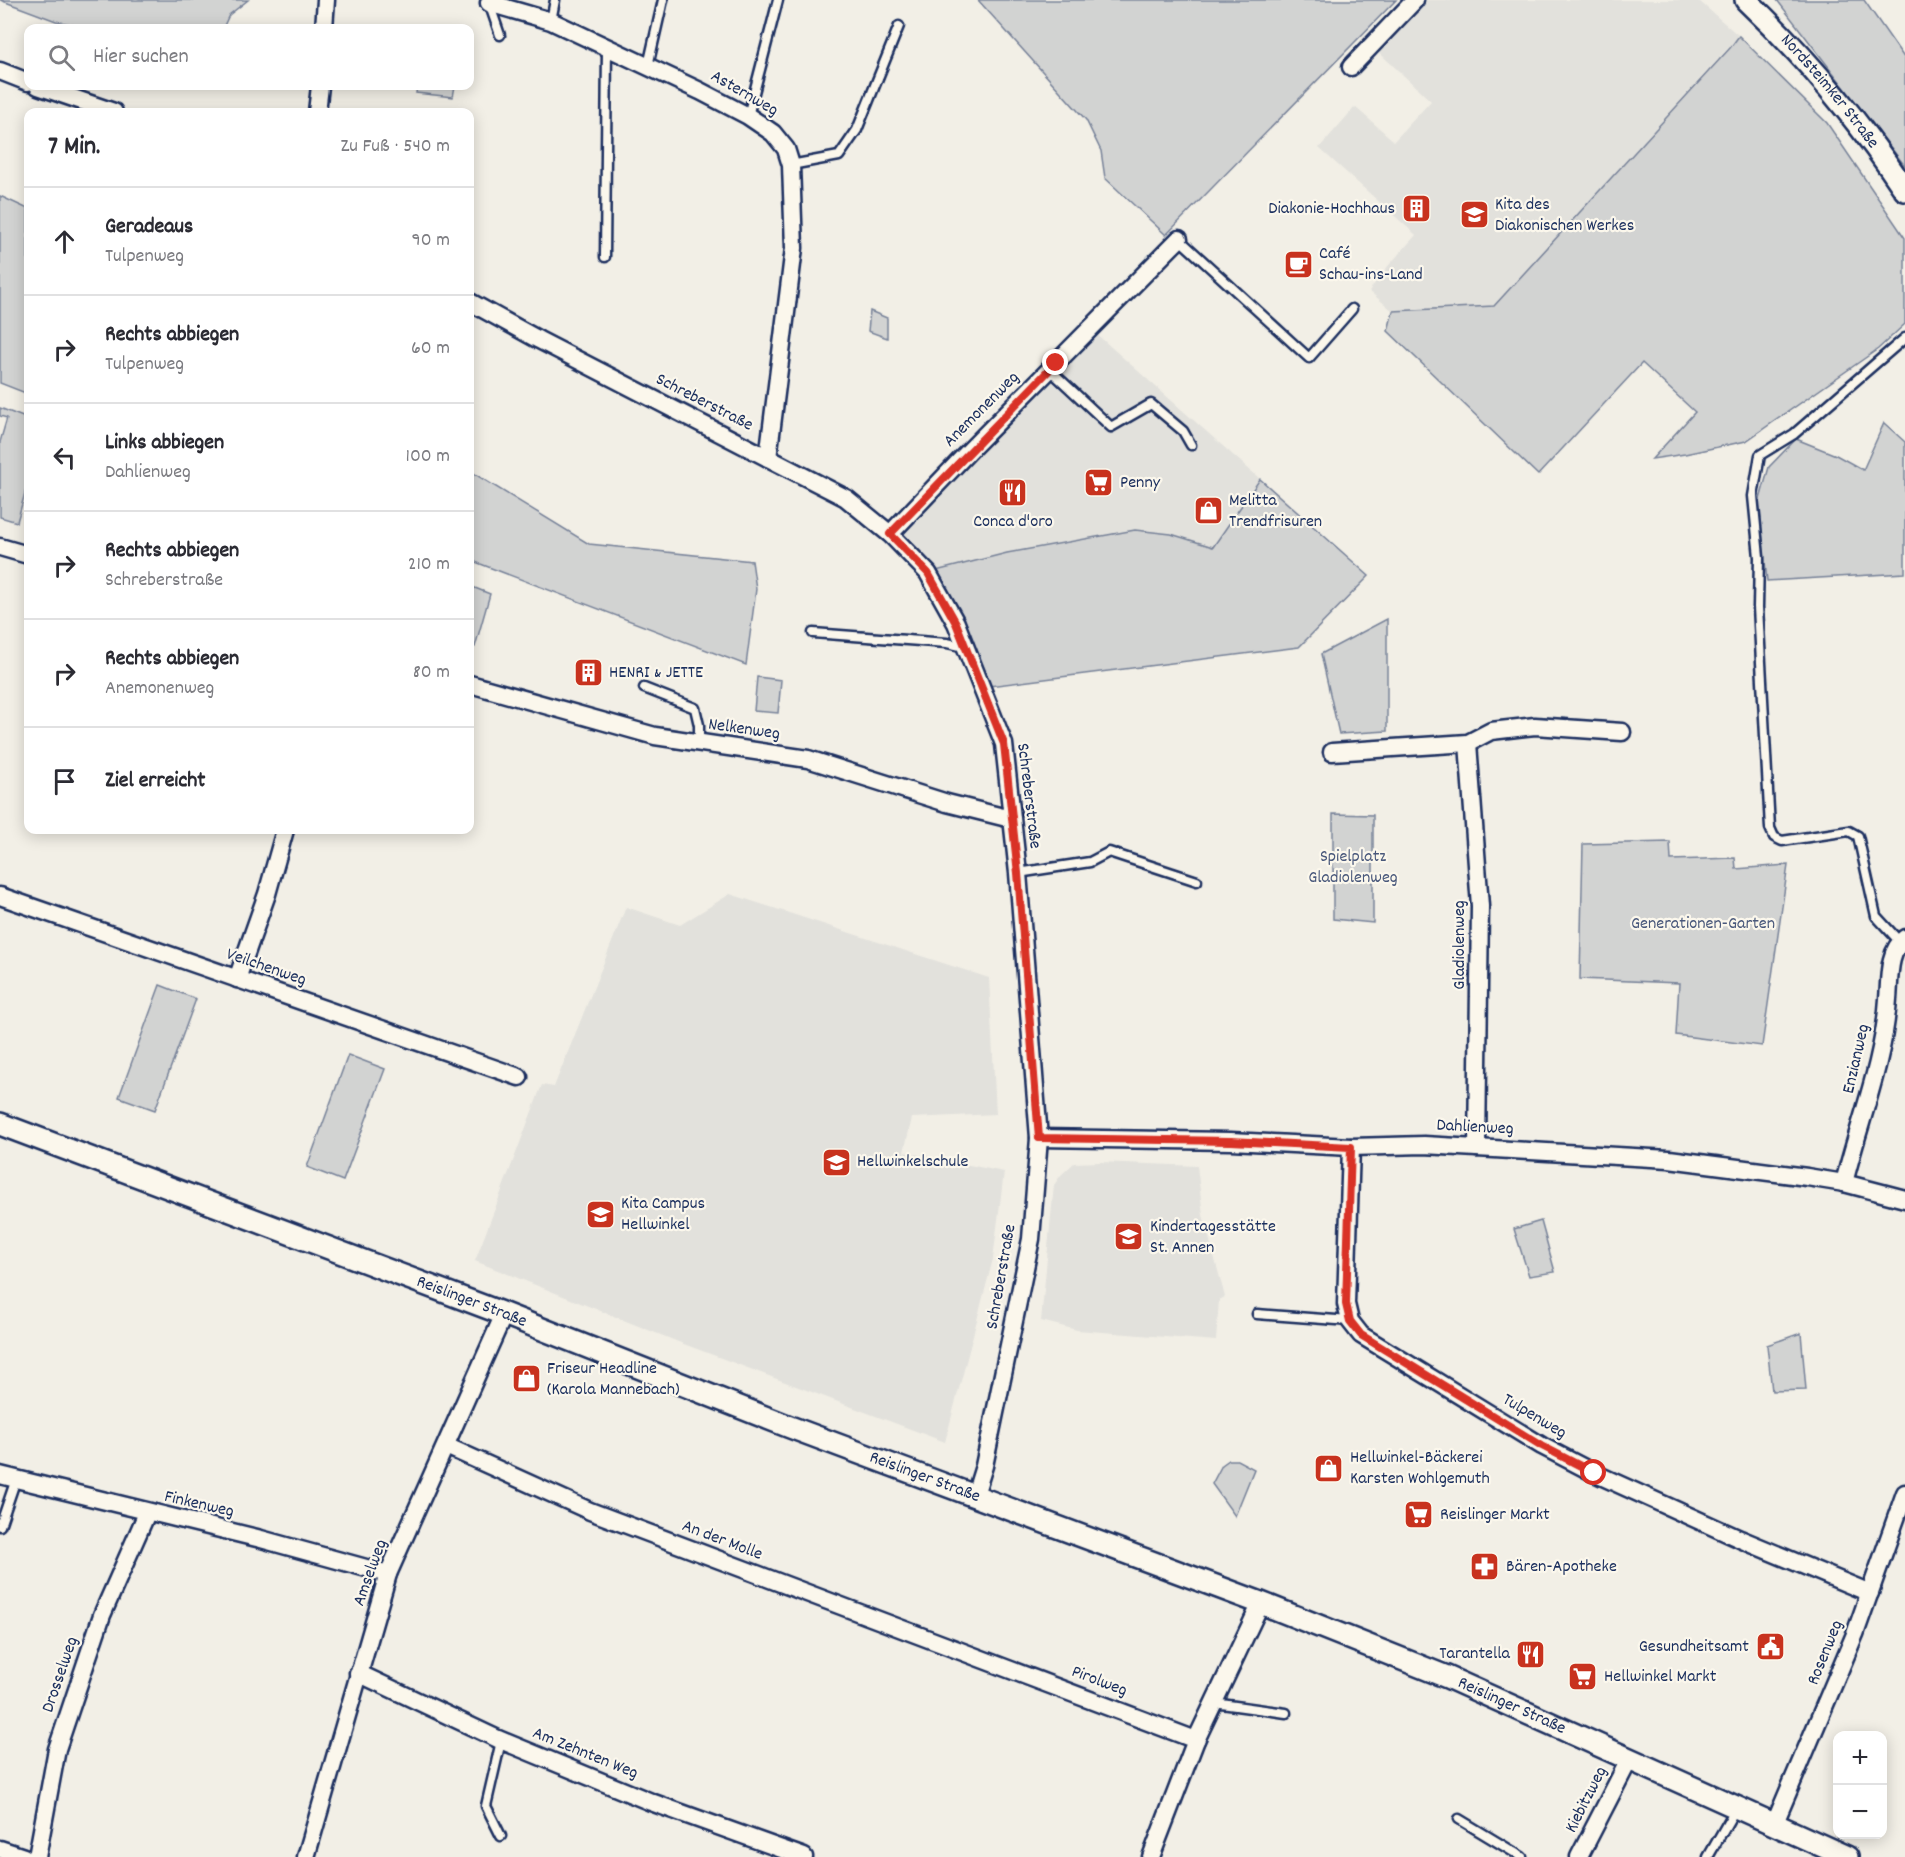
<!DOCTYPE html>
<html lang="de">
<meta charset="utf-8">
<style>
body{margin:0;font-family:Dekko,sans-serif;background:#f2f2f3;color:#2b2b33}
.controls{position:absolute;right:18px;bottom:18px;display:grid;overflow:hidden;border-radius:12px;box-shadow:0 3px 15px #0003}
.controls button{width:54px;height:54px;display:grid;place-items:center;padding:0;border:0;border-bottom:2px solid #e1e1e2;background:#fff;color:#2b2b33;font:30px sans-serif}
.stop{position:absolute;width:18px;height:18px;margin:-14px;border:4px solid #d93025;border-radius:50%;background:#fff}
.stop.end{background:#d93025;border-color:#fff;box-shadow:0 2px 6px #0008}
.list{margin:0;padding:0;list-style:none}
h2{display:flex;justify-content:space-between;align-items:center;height:78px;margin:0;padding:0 24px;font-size:26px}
h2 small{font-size:20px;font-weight:400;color:#7c7c81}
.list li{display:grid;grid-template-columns:39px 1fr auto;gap:18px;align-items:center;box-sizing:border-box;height:108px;padding:0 24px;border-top:2px solid #e1e1e2}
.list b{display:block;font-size:22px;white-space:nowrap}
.list p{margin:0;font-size:20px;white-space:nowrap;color:#7c7c81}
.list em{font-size:20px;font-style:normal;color:#7c7c81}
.icon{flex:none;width:33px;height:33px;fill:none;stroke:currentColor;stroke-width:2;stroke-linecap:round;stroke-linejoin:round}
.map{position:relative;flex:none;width:1905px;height:1857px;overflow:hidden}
.search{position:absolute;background:#fff;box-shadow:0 3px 15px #0003;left:24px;top:24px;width:450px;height:66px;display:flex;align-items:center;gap:15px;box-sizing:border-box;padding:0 21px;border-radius:12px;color:#7c7c81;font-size:22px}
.panel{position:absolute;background:#fff;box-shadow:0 3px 15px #0003;left:24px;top:108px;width:450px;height:726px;border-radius:12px}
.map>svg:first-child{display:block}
</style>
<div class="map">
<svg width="1905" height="1857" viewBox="0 0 1905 1857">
<rect width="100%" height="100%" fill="#f2efe6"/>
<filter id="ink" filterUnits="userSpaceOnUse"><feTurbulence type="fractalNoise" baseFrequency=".0167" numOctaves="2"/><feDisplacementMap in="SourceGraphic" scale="12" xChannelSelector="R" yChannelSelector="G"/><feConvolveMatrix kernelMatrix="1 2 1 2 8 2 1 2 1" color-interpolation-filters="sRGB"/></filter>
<g filter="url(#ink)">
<g fill="#e2e1dc">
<path d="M1422,0H1698L1739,36L1494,306L1393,311L1369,291L1389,265L1416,235L1319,148L1355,107L1394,141L1431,101L1374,48Z"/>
<path d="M1094,332L1260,479L1213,548L1066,543L1007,553L928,573L890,534Z"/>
<path d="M730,894L989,978L996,1114L912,1118L904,1152L1004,1172L993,1259L945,1442L681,1343L475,1261L542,1085L554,1087L626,907L680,925Z"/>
<path d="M1100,1162L1197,1166L1203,1215L1225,1297L1219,1300L1216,1341L1077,1330L1041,1321L1054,1185L1061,1175L1074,1163Z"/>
</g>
<g fill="#d2d3d2" stroke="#768198" stroke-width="1.5">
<path d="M0,0H248L229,15L223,28H88L56,21Z"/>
<path d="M978,0H1396L1166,235L1105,178L1101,151L1086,120Z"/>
<path d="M1777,0H1864L1905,59V166Z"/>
<path d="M1739,36L1827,123L1905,238V324L1878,349L1746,441L1685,454L1652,459L1695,412L1642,363L1538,475L1388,331L1393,311L1494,306L1730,48Z"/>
<path d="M417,86H455L453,97L416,93Z"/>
<path d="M0,196L28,209V394L0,383Z"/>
<path d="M870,311L887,318V338L868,331Z"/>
<path d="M0,408L28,419V482L17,522L0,517V442L7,418L0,416Z"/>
<path d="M1884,423L1905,442V573L1767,581L1759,503L1769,467L1796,439L1836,455L1863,470Z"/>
<path d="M470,471L589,544L752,561L756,589L746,665L470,560Z"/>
<path d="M1260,479L1369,576L1299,647L981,687L928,573L1007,553L1135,530L1171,534L1213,547Z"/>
<path d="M470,586L490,594L475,647L470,646Z"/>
<path d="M1387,619V731L1339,734L1321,654Z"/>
<path d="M757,677L781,680L778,713L754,711Z"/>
<path d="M1333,814L1373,815V923L1333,919Z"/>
<path d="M1670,842L1671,860L1735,858L1736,869L1788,865L1762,1046L1676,1035L1679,983L1580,979L1583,844Z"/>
<path d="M160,985L196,999L155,1110L119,1097Z"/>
<path d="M348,1055L385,1069L343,1181L307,1167Z"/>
<path d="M1541,1221L1555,1272L1529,1276L1514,1229Z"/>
<path d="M1801,1333L1806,1390L1772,1391L1767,1345Z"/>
<path d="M1229,1460H1237L1254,1469L1235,1516L1212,1484L1222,1465Z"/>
</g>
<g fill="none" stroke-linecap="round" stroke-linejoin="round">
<defs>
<g id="service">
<path d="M489,3L500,35"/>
<path d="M551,21L555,0"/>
<path d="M648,66L663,0"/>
<path d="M748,116L778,0"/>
<path d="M791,165L839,156L857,130L899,26"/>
<path d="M1179,239L1309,358L1352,309"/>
<path d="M605,257L607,48"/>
<path d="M1049,369L1111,427L1151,404L1183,431L1191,445"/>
<path d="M813,633L947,643L965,647"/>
<path d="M644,688L695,708L699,725V743"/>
<path d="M1018,873L1090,862L1109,852L1197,881"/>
<path d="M1900,942L1876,916L1858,836L1849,831L1782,841L1774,837L1770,828L1758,607L1759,557L1753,496L1760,455L1794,434L1905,338"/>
<path d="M1257,1314L1350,1321"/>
<path d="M0,1526L16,1479"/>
<path d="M1214,1703L1286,1713"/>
<path d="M501,1741L486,1806L501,1836"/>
<path d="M1459,1819L1522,1857"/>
<path d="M1708,1857L1736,1808"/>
</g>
<g id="minor">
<path d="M489,3L551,21L700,91L748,116L773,133L786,149L791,165L794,248L768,458"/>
<path d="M324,28L326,0"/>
<path d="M1351,67L1415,0"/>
<path d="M0,71L28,82"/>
<path d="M38,86L114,112"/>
<path d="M317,112L320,86"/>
<path d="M470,302L539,340L846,498L890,534L928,573L956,623L1004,744L1018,873L1039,1138L1031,1239L984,1466L975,1495"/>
<path d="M890,534L970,450L1179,239"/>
<path d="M0,547L28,555"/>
<path d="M470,684L655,736L808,759L947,803L1011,819"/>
<path d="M1468,743L1480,906L1477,1148"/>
<path d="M1332,752L1468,743L1491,731L1535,726L1622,732"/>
<path d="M0,896L519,1077"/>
<path d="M237,979L267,894L285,830"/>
<path d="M1039,1138L1231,1141L1351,1147L1424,1145L1669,1159L1807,1177L1844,1183L1905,1199"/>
<path d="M1351,1147L1346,1304L1350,1321L1361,1335L1542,1446L1594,1473L1740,1539L1870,1593"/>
<path d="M1844,1183C1859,1122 1884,1062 1888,999C1890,979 1887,952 1905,938"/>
<path d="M446,1446L590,1511L1196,1740"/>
<path d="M0,1475L261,1539L388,1574"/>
<path d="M358,1673L498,1739L651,1802L804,1857"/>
<path d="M1774,1825L1855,1634L1905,1493"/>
<path d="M0,1849L24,1857"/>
<path d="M37,1857L57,1749L102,1615L147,1513"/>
<path d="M306,1857L388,1574L504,1314"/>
<path d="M1151,1857L1196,1740L1261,1603"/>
<path d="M1579,1857L1629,1760"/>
</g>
<g id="tertiary">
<path id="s1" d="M1746,0C1806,57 1859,121 1905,190"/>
<path id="s2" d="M0,1124L504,1314L790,1427L1261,1603L1447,1677L1847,1857"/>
</g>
</defs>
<use href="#service" stroke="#1b2f5e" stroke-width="13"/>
<use href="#minor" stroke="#1b2f5e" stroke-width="21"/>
<use href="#tertiary" stroke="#1b2f5e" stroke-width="26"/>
<use href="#service" stroke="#fbf7ec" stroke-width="8"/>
<use href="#minor" stroke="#fbf7ec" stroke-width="16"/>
<use href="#tertiary" stroke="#fbf7ec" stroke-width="21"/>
</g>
</g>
<g fill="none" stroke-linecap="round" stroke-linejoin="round" filter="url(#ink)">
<path stroke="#d93025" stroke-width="8" d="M1056,363L890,534L928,573L956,623L1004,744L1018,873L1039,1138L1231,1141L1351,1147L1346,1304L1350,1321L1361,1335L1542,1446L1594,1473"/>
</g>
<defs>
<symbol id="building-square" viewBox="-11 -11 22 22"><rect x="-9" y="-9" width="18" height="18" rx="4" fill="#c8321e" stroke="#fbf7ec"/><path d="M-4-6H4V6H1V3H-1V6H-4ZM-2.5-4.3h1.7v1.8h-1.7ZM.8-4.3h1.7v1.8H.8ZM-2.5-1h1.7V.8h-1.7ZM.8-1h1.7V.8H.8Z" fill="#fff"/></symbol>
<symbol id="school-square" viewBox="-11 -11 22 22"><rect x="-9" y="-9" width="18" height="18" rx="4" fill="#c8321e" stroke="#fbf7ec"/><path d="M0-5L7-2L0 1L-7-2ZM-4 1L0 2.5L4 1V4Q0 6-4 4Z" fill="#fff"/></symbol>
<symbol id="cafe-square" viewBox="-11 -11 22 22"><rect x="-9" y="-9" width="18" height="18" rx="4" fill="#c8321e" stroke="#fbf7ec"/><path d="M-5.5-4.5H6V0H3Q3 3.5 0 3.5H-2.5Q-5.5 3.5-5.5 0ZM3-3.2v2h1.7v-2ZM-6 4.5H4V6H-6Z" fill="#fff"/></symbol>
<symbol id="supermarket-square" viewBox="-11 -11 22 22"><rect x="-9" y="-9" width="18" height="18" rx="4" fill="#c8321e" stroke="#fbf7ec"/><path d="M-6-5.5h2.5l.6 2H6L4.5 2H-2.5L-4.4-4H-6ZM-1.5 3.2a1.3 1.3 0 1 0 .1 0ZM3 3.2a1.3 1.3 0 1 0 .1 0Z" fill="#fff"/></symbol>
<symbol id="restaurant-square" viewBox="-11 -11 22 22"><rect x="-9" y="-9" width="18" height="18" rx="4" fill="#c8321e" stroke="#fbf7ec"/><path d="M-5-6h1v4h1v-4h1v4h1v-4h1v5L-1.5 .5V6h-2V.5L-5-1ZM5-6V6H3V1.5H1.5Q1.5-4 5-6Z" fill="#fff"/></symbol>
<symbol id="shop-square" viewBox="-11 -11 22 22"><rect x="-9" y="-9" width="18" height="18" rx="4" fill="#c8321e" stroke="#fbf7ec"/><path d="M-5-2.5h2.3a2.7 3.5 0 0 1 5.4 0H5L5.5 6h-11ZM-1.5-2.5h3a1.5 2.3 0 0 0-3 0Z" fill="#fff"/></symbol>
<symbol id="pharmacy-square" viewBox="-11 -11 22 22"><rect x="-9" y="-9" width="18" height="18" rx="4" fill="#c8321e" stroke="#fbf7ec"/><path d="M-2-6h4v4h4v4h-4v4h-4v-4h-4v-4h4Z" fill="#fff"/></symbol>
<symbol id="civic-square" viewBox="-11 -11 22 22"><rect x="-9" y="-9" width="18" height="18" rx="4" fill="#c8321e" stroke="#fbf7ec"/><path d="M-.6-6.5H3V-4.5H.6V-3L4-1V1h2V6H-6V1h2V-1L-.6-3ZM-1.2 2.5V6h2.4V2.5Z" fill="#fff"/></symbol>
</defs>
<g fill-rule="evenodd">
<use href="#building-square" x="1400" y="192" width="33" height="33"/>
<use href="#school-square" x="1458" y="198" width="33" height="33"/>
<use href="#cafe-square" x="1282" y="248" width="33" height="33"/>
<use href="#supermarket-square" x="1082" y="466" width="33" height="33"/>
<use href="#restaurant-square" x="996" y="476" width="33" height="33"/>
<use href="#shop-square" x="1192" y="494" width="33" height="33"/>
<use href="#building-square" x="572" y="656" width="33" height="33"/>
<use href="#school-square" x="820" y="1146" width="33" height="33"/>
<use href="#school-square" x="584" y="1198" width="33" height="33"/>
<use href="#school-square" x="1112" y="1220" width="33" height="33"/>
<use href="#shop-square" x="510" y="1362" width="33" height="33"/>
<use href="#shop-square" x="1312" y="1452" width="33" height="33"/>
<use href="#supermarket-square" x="1402" y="1498" width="33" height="33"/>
<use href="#pharmacy-square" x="1468" y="1550" width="33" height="33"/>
<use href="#civic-square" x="1754" y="1630" width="33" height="33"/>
<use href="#restaurant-square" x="1514" y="1638" width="33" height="33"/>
<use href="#supermarket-square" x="1566" y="1660" width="33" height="33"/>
</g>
<g text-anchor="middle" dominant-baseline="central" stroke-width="4.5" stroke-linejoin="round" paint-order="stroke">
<g font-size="18" fill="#1b2f5e" stroke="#fbf7ec">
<text stroke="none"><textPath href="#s1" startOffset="124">Nordsteimker Straße</textPath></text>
<text transform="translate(744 94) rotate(30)">Asternweg</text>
<text transform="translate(704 403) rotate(27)">Schreberstraße</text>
<text transform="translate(982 410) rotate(-45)">Anemonenweg</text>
<text transform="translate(744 730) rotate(8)">Nelkenweg</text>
<text transform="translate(1028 796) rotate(83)">Schreberstraße</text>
<text transform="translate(1460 945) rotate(-90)">Gladiolenweg</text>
<text transform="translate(266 968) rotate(19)">Veilchenweg</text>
<text transform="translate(1857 1059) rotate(-77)">Enzianweg</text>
<text transform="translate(1475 1128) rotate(3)">Dahlienweg</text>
<text transform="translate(1002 1277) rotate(-80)">Schreberstraße</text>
<text stroke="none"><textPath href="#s2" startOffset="504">Reislinger Straße</textPath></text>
<text transform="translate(1534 1417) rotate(31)">Tulpenweg</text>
<text stroke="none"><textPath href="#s2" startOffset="990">Reislinger Straße</textPath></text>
<text transform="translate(199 1505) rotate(13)">Finkenweg</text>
<text transform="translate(722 1541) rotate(21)">An der Molle</text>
<text transform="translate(371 1573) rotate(-70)">Amselweg</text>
<text transform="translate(1826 1653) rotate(-68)">Rosenweg</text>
<text transform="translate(61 1675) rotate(-71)">Drosselweg</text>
<text transform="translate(1099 1682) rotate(21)">Pirolweg</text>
<text stroke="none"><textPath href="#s2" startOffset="1620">Reislinger Straße</textPath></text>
<text transform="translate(585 1754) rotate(22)">Am Zehnten Weg</text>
<text transform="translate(1587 1800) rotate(-63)">Kiebitzweg</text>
</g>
<g font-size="18" fill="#1b2f5e" stroke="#fbf7ec" text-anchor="start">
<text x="1495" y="205">Kita des<tspan x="1495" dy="21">Diakonischen Werkes</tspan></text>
<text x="1395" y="209" text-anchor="end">Diakonie-Hochhaus</text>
<text x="1319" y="254">Café<tspan x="1319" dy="21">Schau-ins-Land</tspan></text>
<text x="1120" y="483">Penny</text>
<text x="1229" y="501">Melitta<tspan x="1229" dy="21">Trendfrisuren</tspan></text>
<text x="1013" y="522" text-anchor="middle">Conca d'oro</text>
<text x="609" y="673">HENRI &amp; JETTE</text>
<text x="857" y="1162">Hellwinkelschule</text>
<text x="621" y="1204">Kita Campus<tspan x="621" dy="21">Hellwinkel</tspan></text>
<text x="1150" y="1227">Kindertagesstätte<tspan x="1150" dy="21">St. Annen</tspan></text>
<text x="547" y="1369">Friseur Headline<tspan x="547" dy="21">(Karola Mannebach)</tspan></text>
<text x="1350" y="1458">Hellwinkel-Bäckerei<tspan x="1350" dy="21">Karsten Wohlgemuth</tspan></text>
<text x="1440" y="1515">Reislinger Markt</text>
<text x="1506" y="1567">Bären-Apotheke</text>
<text x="1749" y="1647" text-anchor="end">Gesundheitsamt</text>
<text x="1510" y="1654" text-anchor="end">Tarantella</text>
<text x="1604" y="1677">Hellwinkel Markt</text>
</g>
<g font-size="18" fill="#49587b" stroke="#fbf7ec">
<text x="1353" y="857">Spielplatz<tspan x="1353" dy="21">Gladiolenweg</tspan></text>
<text x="1703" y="924">Generationen-Garten</text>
</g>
</g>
</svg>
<div class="controls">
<button>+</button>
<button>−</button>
</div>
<div class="stop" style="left:1594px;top:1473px"></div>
<div class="stop end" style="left:1056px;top:363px"></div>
<div class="search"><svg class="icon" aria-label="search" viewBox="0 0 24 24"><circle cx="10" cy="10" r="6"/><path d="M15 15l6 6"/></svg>Hier suchen</div>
<section class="panel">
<h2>7 Min.<small>Zu Fuß · 540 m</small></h2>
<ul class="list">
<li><svg class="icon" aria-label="ahead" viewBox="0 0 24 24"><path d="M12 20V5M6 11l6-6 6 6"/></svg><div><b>Geradeaus</b><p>Tulpenweg</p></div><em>90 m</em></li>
<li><svg class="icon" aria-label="right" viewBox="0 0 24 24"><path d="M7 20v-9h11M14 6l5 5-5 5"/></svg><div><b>Rechts abbiegen</b><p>Tulpenweg</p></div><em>60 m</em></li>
<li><svg class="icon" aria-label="left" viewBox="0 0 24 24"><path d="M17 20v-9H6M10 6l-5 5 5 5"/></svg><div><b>Links abbiegen</b><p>Dahlienweg</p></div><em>100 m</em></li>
<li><svg class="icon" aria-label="right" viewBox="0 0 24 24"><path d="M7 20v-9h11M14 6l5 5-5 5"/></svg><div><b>Rechts abbiegen</b><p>Schreberstraße</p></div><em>210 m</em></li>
<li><svg class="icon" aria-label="right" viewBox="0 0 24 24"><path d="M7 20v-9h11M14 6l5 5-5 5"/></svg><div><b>Rechts abbiegen</b><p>Anemonenweg</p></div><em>80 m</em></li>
<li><svg class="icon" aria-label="arrive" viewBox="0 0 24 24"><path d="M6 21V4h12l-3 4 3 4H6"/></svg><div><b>Ziel erreicht</b></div></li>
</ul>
</section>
</div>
